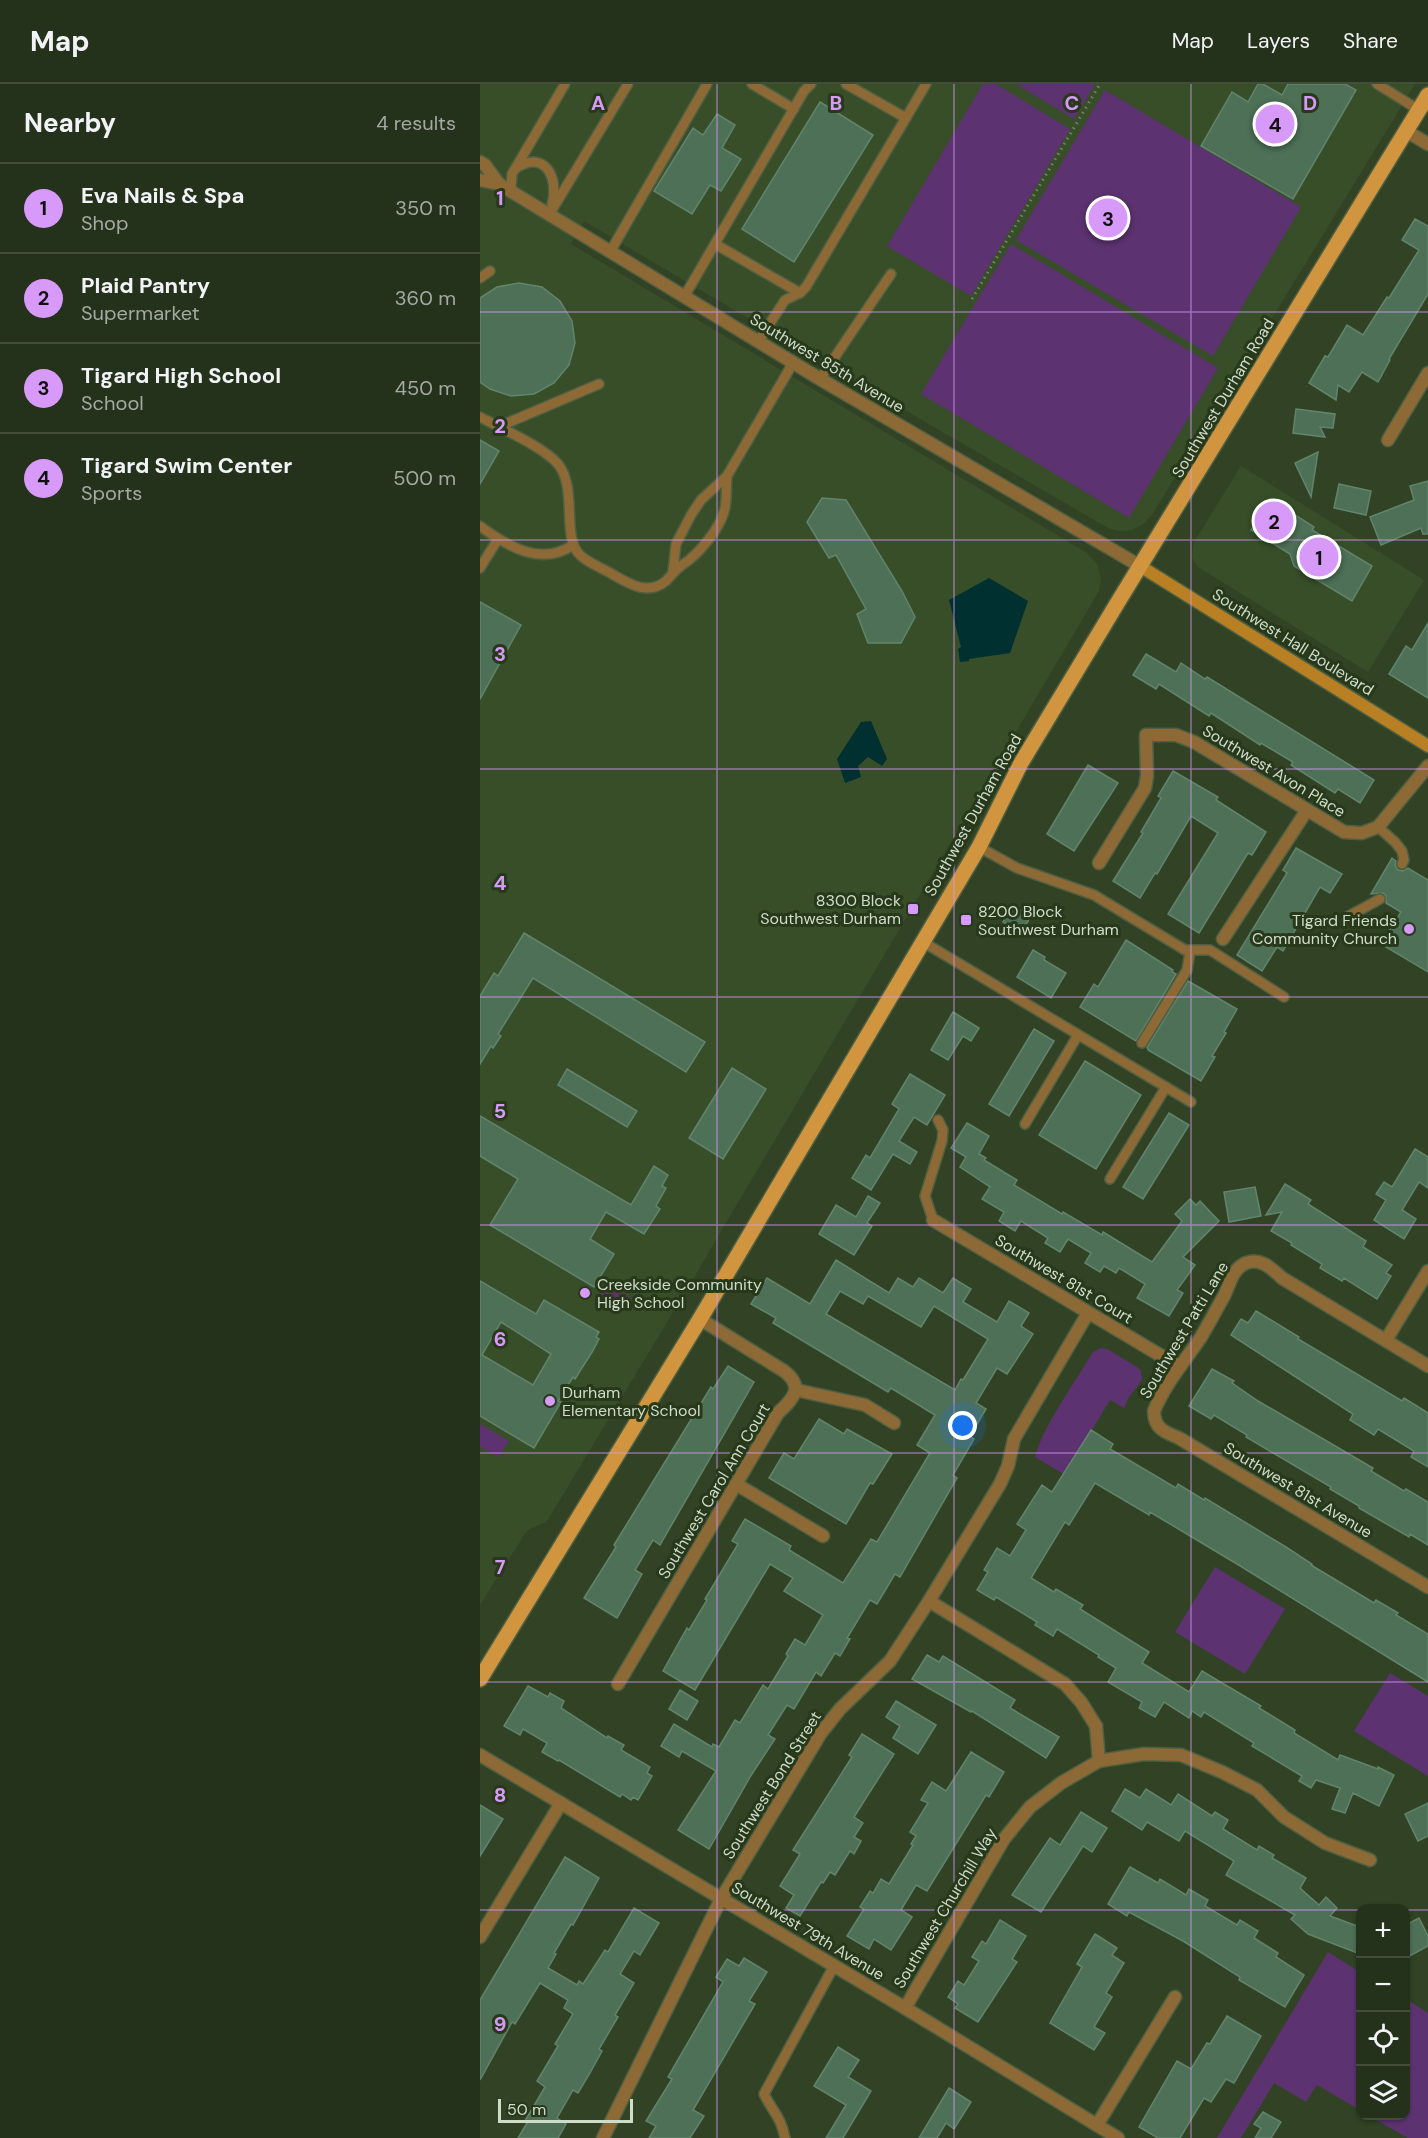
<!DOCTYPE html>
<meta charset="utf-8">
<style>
body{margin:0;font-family:"DM Sans",sans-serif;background:#2d3a24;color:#f1f3f6}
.controls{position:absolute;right:18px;bottom:18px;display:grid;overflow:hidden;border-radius:12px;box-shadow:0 2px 4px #0004}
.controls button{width:54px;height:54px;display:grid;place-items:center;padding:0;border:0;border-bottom:2px solid #424d3a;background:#25321b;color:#f1f3f6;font:30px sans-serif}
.scale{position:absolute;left:18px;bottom:15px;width:135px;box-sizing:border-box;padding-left:6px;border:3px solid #d0dcca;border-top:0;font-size:16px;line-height:21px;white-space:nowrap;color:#d0dcca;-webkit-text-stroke:4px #27391a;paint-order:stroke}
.you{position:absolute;left:483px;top:1342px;width:21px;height:21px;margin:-15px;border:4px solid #fff;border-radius:50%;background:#1a73e8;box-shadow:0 0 0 9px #1a73e833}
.badge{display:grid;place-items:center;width:39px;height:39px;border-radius:50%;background:#d89af8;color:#111;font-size:20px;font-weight:700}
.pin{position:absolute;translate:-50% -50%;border:3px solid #fff;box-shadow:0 2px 6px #0006}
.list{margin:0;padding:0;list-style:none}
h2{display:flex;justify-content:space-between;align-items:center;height:78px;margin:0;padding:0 24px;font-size:26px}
h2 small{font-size:20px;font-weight:400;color:#a3aaa3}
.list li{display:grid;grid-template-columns:39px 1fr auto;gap:18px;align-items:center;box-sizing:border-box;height:90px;padding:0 24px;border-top:2px solid #424d3a}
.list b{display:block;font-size:22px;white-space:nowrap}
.list p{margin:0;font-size:20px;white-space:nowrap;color:#a3aaa3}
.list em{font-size:20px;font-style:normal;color:#a3aaa3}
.icon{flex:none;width:33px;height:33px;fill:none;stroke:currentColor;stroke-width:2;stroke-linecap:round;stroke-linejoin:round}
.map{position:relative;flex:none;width:948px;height:2054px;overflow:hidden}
header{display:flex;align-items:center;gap:36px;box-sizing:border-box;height:84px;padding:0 30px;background:#25321b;border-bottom:2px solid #424d3a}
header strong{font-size:28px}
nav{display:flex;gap:33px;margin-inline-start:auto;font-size:21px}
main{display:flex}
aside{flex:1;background:#25321b}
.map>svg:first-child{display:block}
</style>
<header>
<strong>Map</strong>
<nav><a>Map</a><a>Layers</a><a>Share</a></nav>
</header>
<main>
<aside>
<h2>Nearby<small>4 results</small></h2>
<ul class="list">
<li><span class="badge">1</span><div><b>Eva Nails &amp; Spa</b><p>Shop</p></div><em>350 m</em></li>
<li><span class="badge">2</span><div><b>Plaid Pantry</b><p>Supermarket</p></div><em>360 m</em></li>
<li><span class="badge">3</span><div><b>Tigard High School</b><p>School</p></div><em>450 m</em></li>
<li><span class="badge">4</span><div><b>Tigard Swim Center</b><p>Sports</p></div><em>500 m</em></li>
</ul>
</aside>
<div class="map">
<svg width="948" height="2054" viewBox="0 0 948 2054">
<rect width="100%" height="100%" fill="#314324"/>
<g fill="#384e29">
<path d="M0,0H935L672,431L662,441L652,446L640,447L630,445L323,267L104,137L91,160L607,469L617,480L621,494L619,507L210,1200L69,1434L64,1439L51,1444L46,1448L0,1521Z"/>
<path d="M761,382L944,496L888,588L718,483L712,474L714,458Z"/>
</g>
<g fill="#5c3370">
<path d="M503,0H516L590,45L491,212L407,162Z"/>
<path d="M536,0H615L594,35Z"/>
<path d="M625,6L821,123L733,272L536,156Z"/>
<path d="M531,160L738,284L649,434L441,310Z"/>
<path d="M128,1200L150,1213L141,1227L119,1214Z"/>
<path d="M621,1264L627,1265L657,1283L661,1287L662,1296L649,1313L644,1324L630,1316L585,1391L555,1373C563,1342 596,1297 613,1268Z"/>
<path d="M0,1340L29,1357L19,1373L0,1363Z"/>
<path d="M735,1483L805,1525L765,1590L695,1548Z"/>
<path d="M910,1589L948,1612V1692L874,1647Z"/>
<path d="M848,1868L880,1888V2026L837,2001L826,2018L794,1999L761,2054H737Z"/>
<path d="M926,1915L948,1929V2054H928L889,2032H926Z"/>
</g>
<g fill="#003030">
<path d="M509,494L548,517L530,569L489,575V577L480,578L478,565L481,563L469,516Z"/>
<path d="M391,637L407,675L402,682L388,673L378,682L381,693L365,699L357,675L381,638Z"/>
</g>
<g fill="#4d7057" stroke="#61856c" stroke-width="1.5" fill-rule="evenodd">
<path d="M778,0H783L802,11L808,0H865L876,6L813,115L721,62L752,8L768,18Z"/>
<path d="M340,18L393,51L314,178L262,145Z"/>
<path d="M237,30L255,41L242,64L261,75L241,107L230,101L212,130L174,107L213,44L223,51Z"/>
<path d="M935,135L948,142V210L909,275L910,276L898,298L882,288L869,308L858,301L856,316L829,299L845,272L848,273L867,241L883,251L907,213L909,214L939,166L922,156Z"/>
<path d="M39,199L62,203L80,217L92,237L95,259L89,281L74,299L54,310L31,312L10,305L0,298V214L17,203Z"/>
<path d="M816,325L855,330L853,344L840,343L845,353L813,349Z"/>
<path d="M0,356L19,367L0,400Z"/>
<path d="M838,368L831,413L815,379Z"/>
<path d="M948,397V450H943L941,444L901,461L890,433L934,416L930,402Z"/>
<path d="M859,400L891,407L886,431L854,424Z"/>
<path d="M342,414L366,416L422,507L435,533L421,559H388L377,530L386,525L356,471L349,474L327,438Z"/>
<path d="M790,415L834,443L832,446L892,482L872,517L814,482L810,470L771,446Z"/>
<path d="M0,518L41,541L0,615Z"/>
<path d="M948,539V614L909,590L926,562L932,566Z"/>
<path d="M666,570L696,588L701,579L725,595L727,593L894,696L880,719L858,705L855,709L811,681L813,678L781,659L780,661L731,629L729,632L679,600L676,605L653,591Z"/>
<path d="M608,681L638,699L594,767L567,750Z"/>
<path d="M693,687L738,713L736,716L786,748L772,771L768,769L719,849L688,830L738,749L711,732L677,790L675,789L660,814L633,797L663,749L661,748L681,714L678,712Z"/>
<path d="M816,764L862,790L850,809L840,803L803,867L797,863L782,887L757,871L807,789L803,786Z"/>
<path d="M912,774L916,777L915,781L918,786L923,787L928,784L948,796V888L901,860L921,828L906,819V812L903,809L891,810Z"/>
<path d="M533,822L551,832L541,849L523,838Z"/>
<path d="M44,849L225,958L206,988L53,894L18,950L21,952L13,964L11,962L0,980V912L14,889L18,892Z"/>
<path d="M646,856L693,886L692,888L696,890L656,957L600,923L614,900L618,903Z"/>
<path d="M553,866L565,873L564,876L586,889L571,914L537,893Z"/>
<path d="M708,897L757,925L744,948L746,949L732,972L735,973L721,997L668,966L667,963Z"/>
<path d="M473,928L499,944L491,957L483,952L468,976L451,966Z"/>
<path d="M554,945L574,957L529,1032L509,1020Z"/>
<path d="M605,977L661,1011L616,1085L559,1051Z"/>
<path d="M252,984L286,1005L243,1075L209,1054Z"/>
<path d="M87,985L157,1027L147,1043L78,1001Z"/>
<path d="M430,990L465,1011L447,1041L434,1033L419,1057L437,1068L430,1080L413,1070L391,1106L372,1094L386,1071L390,1074L419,1025L412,1020Z"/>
<path d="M689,1029L709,1041L663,1115L643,1103Z"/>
<path d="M0,1032L151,1121L174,1082L188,1091L182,1102L186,1104L176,1122L180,1125L164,1150L126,1128L110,1155L134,1170L114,1203L10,1141L38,1095L0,1072Z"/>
<path d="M487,1039L509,1052L499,1070L506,1074L504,1076L537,1096L534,1101L582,1130L583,1128L622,1151L623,1148L672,1178L702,1137L695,1130L710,1115L716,1121L720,1117L739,1137L703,1173L715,1181L697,1206L703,1209L689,1232L657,1214L665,1200L639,1184L636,1189L624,1182L620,1188L605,1179L611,1169L588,1155L580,1168L565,1159L568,1154L541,1137L535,1147L519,1137L524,1128L502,1115L510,1103L480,1083L486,1073L471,1064Z"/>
<path d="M935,1065L948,1073V1104L939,1098L922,1126L936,1135L924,1155L894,1136L906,1116L896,1110L904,1098L912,1103Z"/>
<path d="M805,1100L831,1116L828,1120L886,1157L883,1163L912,1181L906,1189L911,1192L897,1215L864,1194L862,1197L840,1184L842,1180L811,1161L812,1159L791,1147L802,1128L786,1131Z"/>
<path d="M775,1103L781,1132L749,1138L744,1108Z"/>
<path d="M388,1112L400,1119L387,1139L392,1142L374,1171L339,1150L356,1121L376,1133Z"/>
<path d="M356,1176L409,1209L418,1194L433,1203L439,1194L463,1209L473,1194L491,1205L483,1218L517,1238L529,1217L549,1229L541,1242L553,1250L527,1290L517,1284L496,1319L506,1325L490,1352L494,1355L473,1391L477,1394L420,1493L415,1490L397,1520L390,1516L367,1554L370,1555L360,1572L355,1569L341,1592L336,1588L314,1625L307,1621L288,1651L295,1655L270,1693L229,1765L198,1746L236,1687L202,1667L199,1673L181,1662L194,1640L232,1663L233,1660L239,1663L255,1636L260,1639L283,1601L288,1605L308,1572L306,1570L315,1555L325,1561L343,1531L304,1507L313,1494L290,1480L215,1606L183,1587L207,1544L209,1546L227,1516L225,1515L258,1460L252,1457L265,1435L311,1462L309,1466L363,1499L391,1455L397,1458L450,1369L437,1361L455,1331L411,1304L408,1308L293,1239L296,1234L271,1220L287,1194L330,1220ZM360,1207L383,1220L388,1212L441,1243L454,1222L508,1255L483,1296L481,1295L475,1306L346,1230Z"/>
<path d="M0,1197L56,1230L64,1216L119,1248L116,1253L119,1255L112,1268L95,1295L93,1293L78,1317L81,1318L54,1364L0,1332ZM21,1238L71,1270L53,1301L2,1271Z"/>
<path d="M776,1227L819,1253L818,1255L922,1317L924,1314L948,1329V1383L931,1373L934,1367L898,1345L894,1351L870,1336L873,1330L751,1251L761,1235L768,1239Z"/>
<path d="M248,1282L274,1298L180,1461L173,1456L155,1486L162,1490L137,1534L104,1514L136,1463L134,1461L231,1303L233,1305Z"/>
<path d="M732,1285L754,1297L752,1299L778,1317L893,1384L891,1387L924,1407L926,1405L948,1418V1461L930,1450L929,1453L879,1424V1422L850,1405L851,1403L766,1353L767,1351L734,1331L731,1335L709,1322Z"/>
<path d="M339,1335L364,1350L367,1345L412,1370L393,1400L390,1399L366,1440L289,1394L304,1369L314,1375Z"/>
<path d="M611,1346L633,1360L630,1365L696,1404L698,1400L724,1416L725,1414L806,1463L832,1480L831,1481L894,1519L896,1516L918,1529L916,1531L948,1550V1598L757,1480L670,1428L669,1431L615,1399L589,1441L585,1438L551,1494L574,1508L576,1505L603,1521L600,1525L669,1568L662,1579L709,1608L722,1587L781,1622L779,1624L815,1646L814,1649L858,1676L860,1671L898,1685V1683L914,1691L899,1722L873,1709L865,1729L852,1725L860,1704L836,1696L831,1704L819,1697L822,1692L772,1662L774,1659L724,1628L721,1633L712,1627L709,1634L684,1618L675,1633L659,1624L662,1618L628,1598L636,1584L618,1573L619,1571L577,1545L573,1552L555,1541L557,1538L516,1513L514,1516L497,1506L508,1488L504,1486L517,1464L530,1472L546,1446L537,1440L562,1401L572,1408Z"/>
<path d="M447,1571L459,1578L463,1572L535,1616L530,1624L579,1653L566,1674L492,1627L491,1628L432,1595Z"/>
<path d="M48,1602L68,1613L70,1609L84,1617L81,1624L127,1654L128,1652L144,1661L141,1666L170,1683L167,1689L172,1692L158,1716L153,1713L151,1716L142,1710L140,1713L79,1676L78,1677L62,1668L67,1659L43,1645L40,1651L24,1642Z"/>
<path d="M200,1606L218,1617L207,1636L189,1625Z"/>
<path d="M416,1617L456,1641L438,1670L413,1654L420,1642L406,1633Z"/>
<path d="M382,1650L414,1670L374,1733L383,1739L374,1753L381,1757L374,1770L370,1767L355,1791L350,1788L343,1799L341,1798L320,1832L306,1824L314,1811L300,1802L320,1770L313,1766L372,1673L369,1671Z"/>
<path d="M491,1668L524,1688L509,1713L506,1711L447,1807L436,1801L421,1826L432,1833L411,1866L394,1855L389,1865L367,1852L384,1825L380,1823L390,1807L393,1809L401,1795L409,1800L433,1761L431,1760L436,1752L430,1748L448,1719L441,1716L452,1698L466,1707Z"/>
<path d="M645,1705L660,1714L666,1705L691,1721L698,1710L732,1732L735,1728L748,1736L743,1745L777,1766L779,1762L794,1771L792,1774L826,1794L820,1804L839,1821L846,1813L857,1824L850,1832L880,1843V1870L828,1850L811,1835L815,1831L746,1791L754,1777L705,1747L699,1757L667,1738L662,1746L632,1727Z"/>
<path d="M948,1719V1752L938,1757L925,1730Z"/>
<path d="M0,1721L23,1735L0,1772Z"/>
<path d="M601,1728L627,1744L612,1768L603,1762L561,1828L532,1811L570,1754L580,1761Z"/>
<path d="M85,1773L119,1794L93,1841L91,1840L74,1869L76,1870L68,1884L97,1901L99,1897L103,1900L125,1866L128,1868L154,1824L179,1839L160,1871L154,1867L140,1890L154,1899L135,1931L138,1933L119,1965L122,1967L110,1989L98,2009L93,2006L77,2034L86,2040L78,2054H38L47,2039L45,2037L65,2003L57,1997L78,1962L75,1960L93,1930L84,1924L88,1916L60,1899L35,1940L32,1938L0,1996V1916Z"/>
<path d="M650,1783L678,1799L680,1795L706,1811L709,1805L728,1816L725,1822L757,1841L760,1836L778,1847L774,1854L798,1869L796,1873L824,1891L805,1923L759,1896L760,1893L703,1857L649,1828L647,1832L628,1820Z"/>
<path d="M939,1834L948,1852V1862L926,1874V1841Z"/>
<path d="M520,1836L546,1852L532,1875L537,1878L498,1938L475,1924L478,1920L468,1913L478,1897L484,1901L499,1877L492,1873L502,1857L506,1860Z"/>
<path d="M615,1850L637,1864L632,1871L644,1879L626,1909L632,1913L614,1943L625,1949L614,1966L570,1939L602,1883L597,1880Z"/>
<path d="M264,1874L287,1888L269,1917L275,1920L213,2026L224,2032L210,2054H169L176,2042L166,2037L192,1995L188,1993L243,1898L236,1893L247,1875L259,1882Z"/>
<path d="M747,1932L781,1952L754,1999L746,1995L731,2018L724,2014L700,2054H678L659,2043L697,1977L711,1985L727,1959L730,1960Z"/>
<path d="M358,1963L379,1976L368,1993L391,2007L363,2054H346L366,2021L334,2002Z"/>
<path d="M469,2004L491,2018L474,2045L466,2039L457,2054H439Z"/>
<path d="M783,2028L801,2038L791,2054H775L781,2044L774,2040Z"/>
</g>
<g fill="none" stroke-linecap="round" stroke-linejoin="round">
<defs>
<g id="lane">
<path d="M272,0L314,25"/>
<path d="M366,0L426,34"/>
<path d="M897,0L939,26"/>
<path d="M36,84C66,65 79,95 72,121"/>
<path d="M36,111L31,104L32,90L85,0"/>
<path d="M69,131L148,0"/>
<path d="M235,160L320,209"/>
<path d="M130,168L227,0"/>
<path d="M0,194L10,187"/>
<path d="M204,213L324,7L331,0"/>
<path d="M278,258L305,216L320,209L326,203L446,0"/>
<path d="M340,295L411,190"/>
<path d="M0,333C22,345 62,362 78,380C98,405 81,453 100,471C108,479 122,484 132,490C149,500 168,512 186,497C192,491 195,486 202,481C218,471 241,444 245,424C247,414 246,402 247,392"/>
<path d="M18,343L119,300"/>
<path d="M0,442C27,462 61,483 93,461"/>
<path d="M0,484L18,455"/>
<path d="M193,487L196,460L211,431L221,416L247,392L313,279"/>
<path d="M898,743L915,758L922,767L924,776L922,780"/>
<path d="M499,763L537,784L614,811L705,866H730L804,913"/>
<path d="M867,833L900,815"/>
<path d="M443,858L711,1018"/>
<path d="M662,959L707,886L710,868"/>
<path d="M545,1040L598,951"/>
<path d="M630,1095L686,1003"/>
<path d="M453,1136L445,1112L462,1057L463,1046L458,1036"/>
<path d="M305,2054C301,2033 293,2028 284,2010L354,1882"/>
</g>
<g id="street">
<path d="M926,47L948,60"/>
<path d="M0,78L5,81L19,100"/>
<path d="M0,96L19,100L340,295L660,482"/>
<path d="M908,356L948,289"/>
<path d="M619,779L665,704L667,692L666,651H696L714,658L864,748L882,749L898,743L948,682"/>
<path d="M743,855L827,726"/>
<path d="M453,1136L700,1283"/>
<path d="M906,1256L948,1187"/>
<path d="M948,1282L802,1194C792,1185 781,1173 766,1179C752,1185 750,1200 744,1212C736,1226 729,1240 721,1253C705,1277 685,1300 674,1327C674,1344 684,1348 699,1354L948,1503"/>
<path d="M316,1306L385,1321L414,1339"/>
<path d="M256,1400L343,1452"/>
<path d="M449,1517L585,1600L601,1618L616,1642L619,1677"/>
<path d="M138,1600L298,1329C313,1315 325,1303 304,1287L220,1235"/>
<path d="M0,1671L425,1924L638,2054"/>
<path d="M0,1853L81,1719"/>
<path d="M425,1924L524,1755L550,1723L581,1699L619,1677L664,1670L701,1671L742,1688L777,1706L804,1733L845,1759L890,1776"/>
<path d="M617,2041L695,1913"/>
<path d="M123,2054L241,1815L341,1649L360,1625L410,1577L449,1517L520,1400L528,1382L534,1355L608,1229"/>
</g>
<path id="secondary" d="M660,482L948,662"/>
<path id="primary" d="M0,1595L220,1235L499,763L541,679L638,518L948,11"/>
</defs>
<use href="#lane" stroke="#4e5f42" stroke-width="12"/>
<use href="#street" stroke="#4e5f42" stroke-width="15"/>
<use href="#secondary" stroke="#4e5f42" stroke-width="15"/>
<use href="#primary" stroke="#4e5f42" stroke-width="18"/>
<path stroke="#74836a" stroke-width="3" stroke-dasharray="1.5 4.5" stroke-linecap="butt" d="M492,215L620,0"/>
<use href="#lane" stroke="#8d6936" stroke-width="9"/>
<use href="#street" stroke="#8d6936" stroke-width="12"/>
<use href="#secondary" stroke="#b97f23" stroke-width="12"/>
<use href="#primary" stroke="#d0953e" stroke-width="15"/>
</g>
<path fill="none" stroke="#d89af8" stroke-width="1.5" stroke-opacity="0.55" d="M237,0V2054M474,0V2054M711,0V2054M0,228H948M0,456H948M0,685H948M0,913H948M0,1141H948M0,1369H948M0,1598H948M0,1826H880M926,1826H948"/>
<g fill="#d89af8" stroke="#27391a" stroke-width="2">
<rect x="427" y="819" width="12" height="12" rx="3"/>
<rect x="480" y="830" width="12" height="12" rx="3"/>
<circle cx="929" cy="845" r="6"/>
<circle cx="105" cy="1209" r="6"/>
<circle cx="70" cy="1317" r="6"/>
</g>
<g text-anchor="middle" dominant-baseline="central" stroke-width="6" stroke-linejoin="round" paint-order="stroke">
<g font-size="16" fill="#d0dcca" stroke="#27391a">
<text transform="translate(347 279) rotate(31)">Southwest 85th Avenue</text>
<text transform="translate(743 314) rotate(-59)">Southwest Durham Road</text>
<text transform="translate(813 558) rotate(32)">Southwest Hall Boulevard</text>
<text transform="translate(794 687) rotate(31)">Southwest Avon Place</text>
<text transform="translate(493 731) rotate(-61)">Southwest Durham Road</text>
<text transform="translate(584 1195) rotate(31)">Southwest 81st Court</text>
<text transform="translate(704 1246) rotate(-59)">Southwest Patti Lane</text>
<text transform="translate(818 1406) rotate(31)">Southwest 81st Avenue</text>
<text transform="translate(234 1407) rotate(-59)">Southwest Carol Ann Court</text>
<text transform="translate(292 1701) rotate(-58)">Southwest Bond Street</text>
<text transform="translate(465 1824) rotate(-59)">Southwest Churchill Way</text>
<text transform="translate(328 1847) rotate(31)">Southwest 79th Avenue</text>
</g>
<g font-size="16" fill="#d0dcca" stroke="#27391a" text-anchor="start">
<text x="421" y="816" text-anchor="end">8300 Block<tspan x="421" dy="18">Southwest Durham</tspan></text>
<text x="498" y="827">8200 Block<tspan x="498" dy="18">Southwest Durham</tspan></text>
<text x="917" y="836" text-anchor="end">Tigard Friends<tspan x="917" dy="18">Community Church</tspan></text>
<text x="117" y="1200">Creekside Community<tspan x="117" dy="18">High School</tspan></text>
<text x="82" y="1308">Durham<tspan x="82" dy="18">Elementary School</tspan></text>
</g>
</g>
<g font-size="20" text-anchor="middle" font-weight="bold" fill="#d89af8" stroke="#27391a" stroke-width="6" stroke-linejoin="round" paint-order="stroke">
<text x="118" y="26">A</text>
<text x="356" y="26">B</text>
<text x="592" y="26">C</text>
<text x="830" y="26">D</text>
<text x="20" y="121">1</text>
<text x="20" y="349">2</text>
<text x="20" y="577">3</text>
<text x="20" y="806">4</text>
<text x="20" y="1034">5</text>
<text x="20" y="1262">6</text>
<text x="20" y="1490">7</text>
<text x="20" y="1718">8</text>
<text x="20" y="1947">9</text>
</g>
</svg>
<div class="controls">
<button>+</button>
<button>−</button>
<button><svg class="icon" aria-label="locate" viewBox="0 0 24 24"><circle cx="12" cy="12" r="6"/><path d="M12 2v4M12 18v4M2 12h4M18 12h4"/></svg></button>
<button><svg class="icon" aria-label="layers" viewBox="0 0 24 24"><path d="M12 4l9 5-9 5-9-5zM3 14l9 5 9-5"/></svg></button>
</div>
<div class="scale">50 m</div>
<div class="you"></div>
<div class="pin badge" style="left:839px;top:473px">1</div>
<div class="pin badge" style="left:794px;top:437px">2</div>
<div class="pin badge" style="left:628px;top:134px">3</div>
<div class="pin badge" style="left:795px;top:40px">4</div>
</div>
</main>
